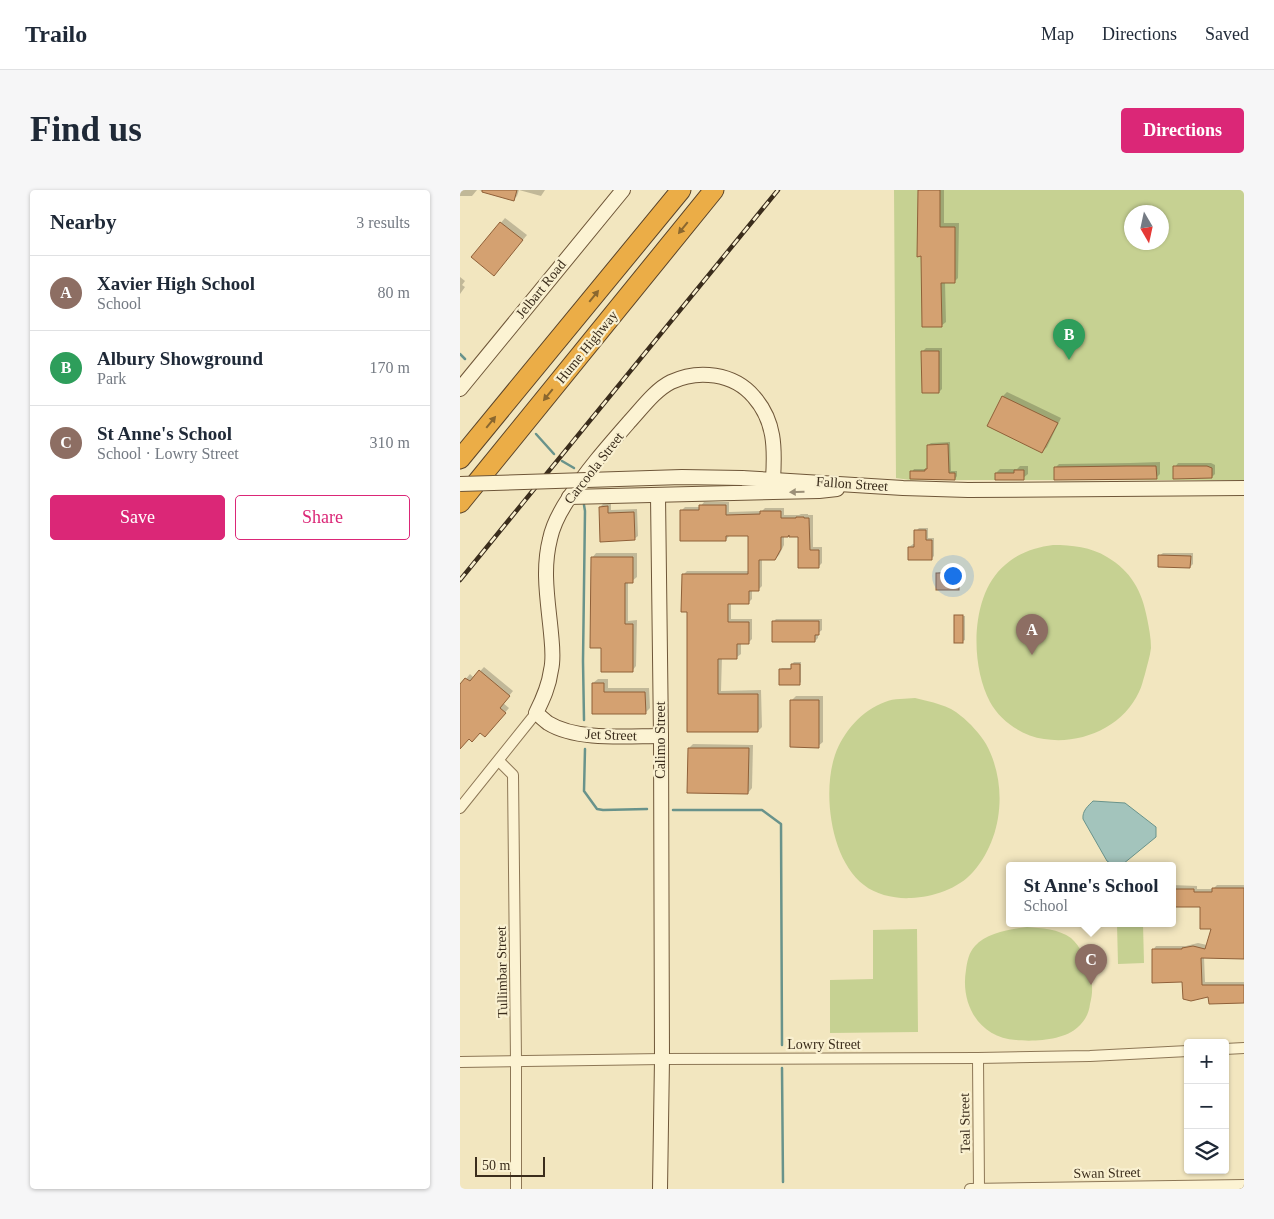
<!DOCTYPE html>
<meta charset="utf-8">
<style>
body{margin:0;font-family:"Times New Roman",serif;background:#f6f6f7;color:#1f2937}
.controls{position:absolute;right:15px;bottom:15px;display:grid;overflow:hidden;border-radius:5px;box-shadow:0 1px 4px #0004}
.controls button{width:45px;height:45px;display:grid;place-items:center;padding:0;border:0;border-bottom:1px solid #e0e1e3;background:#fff;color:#1f2937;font:25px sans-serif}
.compass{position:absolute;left:664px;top:15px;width:45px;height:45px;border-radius:50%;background:#fff;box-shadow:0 1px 4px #0004;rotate:171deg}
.scale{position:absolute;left:15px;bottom:12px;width:70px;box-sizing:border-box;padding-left:5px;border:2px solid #3b2d1c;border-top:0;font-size:14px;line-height:18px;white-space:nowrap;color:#3b2d1c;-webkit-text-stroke:4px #f9f0d0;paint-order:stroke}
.you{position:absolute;left:492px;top:385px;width:18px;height:18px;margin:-12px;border:4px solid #fff;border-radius:50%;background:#1a73e8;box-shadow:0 0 0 8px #1a73e833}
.badge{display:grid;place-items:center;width:32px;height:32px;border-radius:50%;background:#db2777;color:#fff;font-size:16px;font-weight:700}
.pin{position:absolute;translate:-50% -41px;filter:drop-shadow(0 1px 2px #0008)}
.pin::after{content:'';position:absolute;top:26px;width:18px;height:15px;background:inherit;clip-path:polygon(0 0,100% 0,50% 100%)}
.popup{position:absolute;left:546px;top:672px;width:170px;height:65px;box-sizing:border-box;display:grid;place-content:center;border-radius:5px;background:#fff;filter:drop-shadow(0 1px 4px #0005);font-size:16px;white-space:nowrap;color:#747a83}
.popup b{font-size:19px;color:#1f2937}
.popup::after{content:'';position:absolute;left:50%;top:100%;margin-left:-10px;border:10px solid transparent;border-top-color:#fff}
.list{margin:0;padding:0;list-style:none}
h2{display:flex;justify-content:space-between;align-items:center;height:65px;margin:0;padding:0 20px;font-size:21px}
h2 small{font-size:16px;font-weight:400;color:#747a83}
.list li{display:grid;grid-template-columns:32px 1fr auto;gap:15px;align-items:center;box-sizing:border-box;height:75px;padding:0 20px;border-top:1px solid #e0e1e3}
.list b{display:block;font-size:19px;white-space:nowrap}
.list p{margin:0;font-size:16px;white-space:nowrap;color:#747a83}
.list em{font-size:16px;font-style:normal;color:#747a83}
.actions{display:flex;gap:10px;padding:15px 20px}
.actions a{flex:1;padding:11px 0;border:1px solid #db2777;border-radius:5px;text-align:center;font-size:18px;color:#db2777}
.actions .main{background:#db2777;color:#fff}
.icon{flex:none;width:28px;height:28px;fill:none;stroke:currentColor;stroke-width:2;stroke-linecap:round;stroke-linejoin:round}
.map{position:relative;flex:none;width:784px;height:999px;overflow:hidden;border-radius:5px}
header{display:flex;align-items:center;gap:30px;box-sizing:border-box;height:70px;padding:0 25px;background:#fff;border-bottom:1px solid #e0e1e3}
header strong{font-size:24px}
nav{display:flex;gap:28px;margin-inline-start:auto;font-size:18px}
.intro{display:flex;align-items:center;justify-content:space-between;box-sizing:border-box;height:120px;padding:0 30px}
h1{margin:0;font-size:35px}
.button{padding:12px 22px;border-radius:5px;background:#db2777;color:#fff;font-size:18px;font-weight:700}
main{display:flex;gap:30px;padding:0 30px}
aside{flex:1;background:#fff;border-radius:5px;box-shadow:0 1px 4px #0004}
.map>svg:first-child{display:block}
</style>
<header>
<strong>Trailo</strong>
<nav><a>Map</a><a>Directions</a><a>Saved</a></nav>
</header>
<div class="intro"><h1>Find us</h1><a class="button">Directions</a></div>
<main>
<aside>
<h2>Nearby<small>3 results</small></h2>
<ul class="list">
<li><span class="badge" style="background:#8d6e63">A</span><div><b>Xavier High School</b><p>School</p></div><em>80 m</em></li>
<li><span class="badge" style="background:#2e9e5b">B</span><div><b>Albury Showground</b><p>Park</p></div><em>170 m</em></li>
<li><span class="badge" style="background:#8d6e63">C</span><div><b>St Anne's School</b><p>School · Lowry Street</p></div><em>310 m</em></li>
</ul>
<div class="actions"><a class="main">Save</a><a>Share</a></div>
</aside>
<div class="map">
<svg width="784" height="999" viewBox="0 0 784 999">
<rect width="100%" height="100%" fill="#f2e6bf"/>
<g fill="#c6d192" fill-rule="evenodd">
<path d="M434,0H784V290H450L436,288ZM672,22H702V52H672Z"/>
<path d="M593,355C612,355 631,357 647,367C671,381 682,401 687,428C689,438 691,448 691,458C690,467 687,475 685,484C683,490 682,496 679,502C663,537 621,555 584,549C563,546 541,532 530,512C510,475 510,404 545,375C558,363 576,357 593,355Z"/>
<path d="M455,508C471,512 489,515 501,526C509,532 521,545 526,554C548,594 543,648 513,682C498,699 473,707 451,708C436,709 416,705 404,695C371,670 362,603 375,565C383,542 402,520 425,512C434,508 446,509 455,508Z"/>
<path d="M657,734H683L684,773L658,774Z"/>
<path d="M567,737C581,738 599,739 611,748C620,756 626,769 629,781C633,793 633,802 630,814C629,823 625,831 618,837C605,850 574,852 556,850C520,848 500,815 506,780C507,772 509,762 515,756C526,743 551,739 567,737Z"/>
<path d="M457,739L458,842L370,843V790L413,789V740Z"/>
</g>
<path fill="#a3c4bc" stroke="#69938b" d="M633,611L665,613L696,637V647L663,674C656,676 653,675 647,671L623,629C622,621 628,616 633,611Z"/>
<g fill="#0003">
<path d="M0,0H17L12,6H0Z"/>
<path d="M19,0H85L81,6L59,0L57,6L53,10Z"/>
<path d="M459,0H484V33H499L498,88L494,92H485L486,132L481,136L462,65Z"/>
<path d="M45,28L67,45L38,80L12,67Z"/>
<path d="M0,87L5,91L2,95L5,97L0,104Z"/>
<path d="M466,158H482V199L479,202L463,161Z"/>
<path d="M547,202L601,228L587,257L582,262L529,235L543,206Z"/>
<path d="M490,252L491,281H497V286L495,289L452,282L454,279H467L468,255L471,253Z"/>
<path d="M700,272V284L696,288L595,278L599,274L670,273Z"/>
<path d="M718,273H751L755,275V284L752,287L715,277Z"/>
<path d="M560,276H568V284L563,288L536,283L540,279H557Z"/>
<path d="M244,312H269V322L302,321L305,318H324V325H339L341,324H348V325H353V357H362V373L359,376L340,346L331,343L324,346V355L319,365L315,369H302V396L298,400H292V409L288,413H271V429H292V449L288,453H281V464L277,467H262L261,501L301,500L302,537L298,541H228V421L224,384L227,381H289L290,345L269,346L266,350L221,321L225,317H240Z"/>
<path d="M143,314H151V320L177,319L178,346L174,349L140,317Z"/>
<path d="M459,338H468V348H474V366L471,369L449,357L453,354H456V341Z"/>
<path d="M136,363H177V387L172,391L168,392V431L177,430L176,476L172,481L142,457L132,368Z"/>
<path d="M703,363H733V374L730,377L699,366Z"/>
<path d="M479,382H500V397L498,399L477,384Z"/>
<path d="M496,426H505V450L503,451Z"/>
<path d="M316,429H362V440L358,443V448L355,451L313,432Z"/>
<path d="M334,472H341V492L339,494L320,480L322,478H332V474Z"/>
<path d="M24,477L53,501L43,513L49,518L29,541H21L9,548L0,558V496L10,484L14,488Z"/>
<path d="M138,489H148V498H189L190,518L185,523H133V493Z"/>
<path d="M336,506H363V552L358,556L331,511Z"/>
<path d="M233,554L293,555L292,598L288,603L229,558Z"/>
<path d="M712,695L737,696V699H753L757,695H784V767H744L745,792H784V812L749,805L693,760L696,756H726L738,753L747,755L753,738L741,716L712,715Z"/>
</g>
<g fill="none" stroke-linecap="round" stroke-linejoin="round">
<g stroke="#69938b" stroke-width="2.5">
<path d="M0,164L5,169"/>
<path d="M76,244L94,264"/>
<path d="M102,271L114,278"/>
<path d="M124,315L125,321L123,471L124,530"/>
<path d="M125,559L124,601L137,619L143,620L187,619"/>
<path d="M213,620H302L321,634L322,855"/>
<path d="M322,878L323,992"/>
</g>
</g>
<g fill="#d4a171" stroke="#8f6039">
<path d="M22,0H57L54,11L22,2Z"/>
<path d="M458,0H480V37H495V93H481L482,137H462L461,66L457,67Z"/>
<path d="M40,32L63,50L34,86L11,67Z"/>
<path d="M461,161H479V203H462Z"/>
<path d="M542,206L598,233L582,263L527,236Z"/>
<path d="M488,254L489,283H495V290L450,289V281H465V279H467V255Z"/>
<path d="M666,276H696L697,289L594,290V277Z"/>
<path d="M713,276H747L752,278V288L713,289Z"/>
<path d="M554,280H564V290H535V283H554Z"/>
<path d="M239,315H266V325L300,324V321H321V328H336V327H344V328H349L350,360H359V378H338V347H329V345L328,347H321V359L315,370H299V401H289V414H268V432H289V454H277V469H258V504H298V542H227V422H221L222,384H288V346H266V351H220V320H239Z"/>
<path d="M148,316V323L174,322L175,350L140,352L139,317Z"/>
<path d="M454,340H466V350H472V370H448V357H454Z"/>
<path d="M698,365L731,366L730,378L698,377Z"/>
<path d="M131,367H173V393H165V434H173V482H141V458H130Z"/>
<rect x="476" y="383" width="23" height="17"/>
<rect x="494" y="425" width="9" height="28"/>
<path d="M312,431H359V445H355V452H312Z"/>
<path d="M331,474H340V495H319V479H331Z"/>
<path d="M19,480L50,506L40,518L46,523L25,547L20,543L12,552L9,549L0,559V494L5,488L10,491Z"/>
<path d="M132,493H144V502H185L186,524H132Z"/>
<path d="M330,510H359V558L330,557Z"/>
<path d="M228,558H289L288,604L227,603Z"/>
<path d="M752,698H784V769L741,768L742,795H784V813L749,814L748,807L731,811L723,809L722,792L692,793V759H722V758L733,756L745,759L751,739H740V717H712V699H734V702H752Z"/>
</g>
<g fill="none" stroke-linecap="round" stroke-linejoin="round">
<defs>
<g id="street">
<path d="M39,571L53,585L56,871V999"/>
<path d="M0,618L76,523"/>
<path d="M765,859L784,858"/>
<path d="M518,868L519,999"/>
<path d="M0,872L202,869L518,868L630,866L728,861"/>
<path d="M510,999L784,995"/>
</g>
<g id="secondary">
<path d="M0,199L163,0"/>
<path d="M282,288L443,298L508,300L784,298"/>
<path d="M198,306L201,546L202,869L200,999"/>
<path d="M109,307L359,301L377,299"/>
<path d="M201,546C167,546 117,551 88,533C84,530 80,526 76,523C83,509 89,496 91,480C94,468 92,455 91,443C88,411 82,380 90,349C93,334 101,320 109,308C126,281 149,255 170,231C182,218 195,200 211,192C238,179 274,183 294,207C315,231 315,258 313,289"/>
</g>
<g id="highway">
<path d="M0,269L221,0"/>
<path d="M0,313L254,0"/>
</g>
</defs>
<use href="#street" stroke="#8d7756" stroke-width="12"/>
<use href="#secondary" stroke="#6f5739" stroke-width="16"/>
<use href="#highway" stroke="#5a442a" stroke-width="21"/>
<use href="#street" stroke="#fcf3d3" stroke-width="10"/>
<use href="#secondary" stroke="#fcf3d3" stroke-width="14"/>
<use href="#highway" stroke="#ebad47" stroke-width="19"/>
<defs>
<path id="rail" d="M0,390L318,0"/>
</defs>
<use href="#rail" stroke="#3b2d1c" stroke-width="4.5"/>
<use href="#rail" stroke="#f9f0d0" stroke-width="2.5" stroke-dasharray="8" stroke-linecap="butt"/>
<defs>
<path id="secondary-bridge" d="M0,294L222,287L282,288"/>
</defs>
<use href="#secondary-bridge" stroke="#6f5739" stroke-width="16" stroke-linecap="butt"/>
<use href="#secondary-bridge" stroke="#fcf3d3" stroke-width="14"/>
</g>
<defs><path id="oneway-solid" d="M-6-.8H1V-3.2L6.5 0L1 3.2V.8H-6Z" transform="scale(1.25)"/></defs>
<g fill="#8a672f">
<use href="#oneway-solid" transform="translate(223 38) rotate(129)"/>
<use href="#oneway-solid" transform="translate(134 106) rotate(-51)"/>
<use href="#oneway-solid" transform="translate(88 205) rotate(129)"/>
<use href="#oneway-solid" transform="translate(31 232) rotate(-51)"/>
</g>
<use fill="#9c9078" href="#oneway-solid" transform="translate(337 302) rotate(179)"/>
<g text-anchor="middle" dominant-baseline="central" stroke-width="4.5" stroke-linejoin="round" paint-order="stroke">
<g font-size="14" fill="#3b2d1c" stroke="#f9f0d0">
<text transform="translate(81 99) rotate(-51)">Jelbart Road</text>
<text transform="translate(127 157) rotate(-51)">Hume Highway</text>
<text transform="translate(134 278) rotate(-52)">Carcoola Street</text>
<text transform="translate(392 294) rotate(4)">Fallon Street</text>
<text transform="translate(151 545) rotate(2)">Jet Street</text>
<text transform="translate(200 550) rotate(-90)">Calimo Street</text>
<text transform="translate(42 782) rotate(-91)">Tullimbar Street</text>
<text x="364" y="854">Lowry Street</text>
<text transform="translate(505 933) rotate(-91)">Teal Street</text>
<text transform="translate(647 983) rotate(-1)">Swan Street</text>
</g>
</g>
</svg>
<div class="controls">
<button>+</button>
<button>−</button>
<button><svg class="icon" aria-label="layers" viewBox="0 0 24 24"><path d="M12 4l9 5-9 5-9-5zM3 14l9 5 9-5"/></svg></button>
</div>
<svg class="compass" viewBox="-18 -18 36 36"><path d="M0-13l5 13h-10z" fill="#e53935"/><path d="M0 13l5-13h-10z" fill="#747a83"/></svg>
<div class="scale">50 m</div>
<div class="you"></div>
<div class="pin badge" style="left:572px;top:465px;background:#8d6e63">A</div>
<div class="pin badge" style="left:609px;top:170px;background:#2e9e5b">B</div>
<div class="pin badge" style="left:631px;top:795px;background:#8d6e63">C</div>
<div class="popup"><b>St Anne's School</b>School</div>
</div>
</main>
